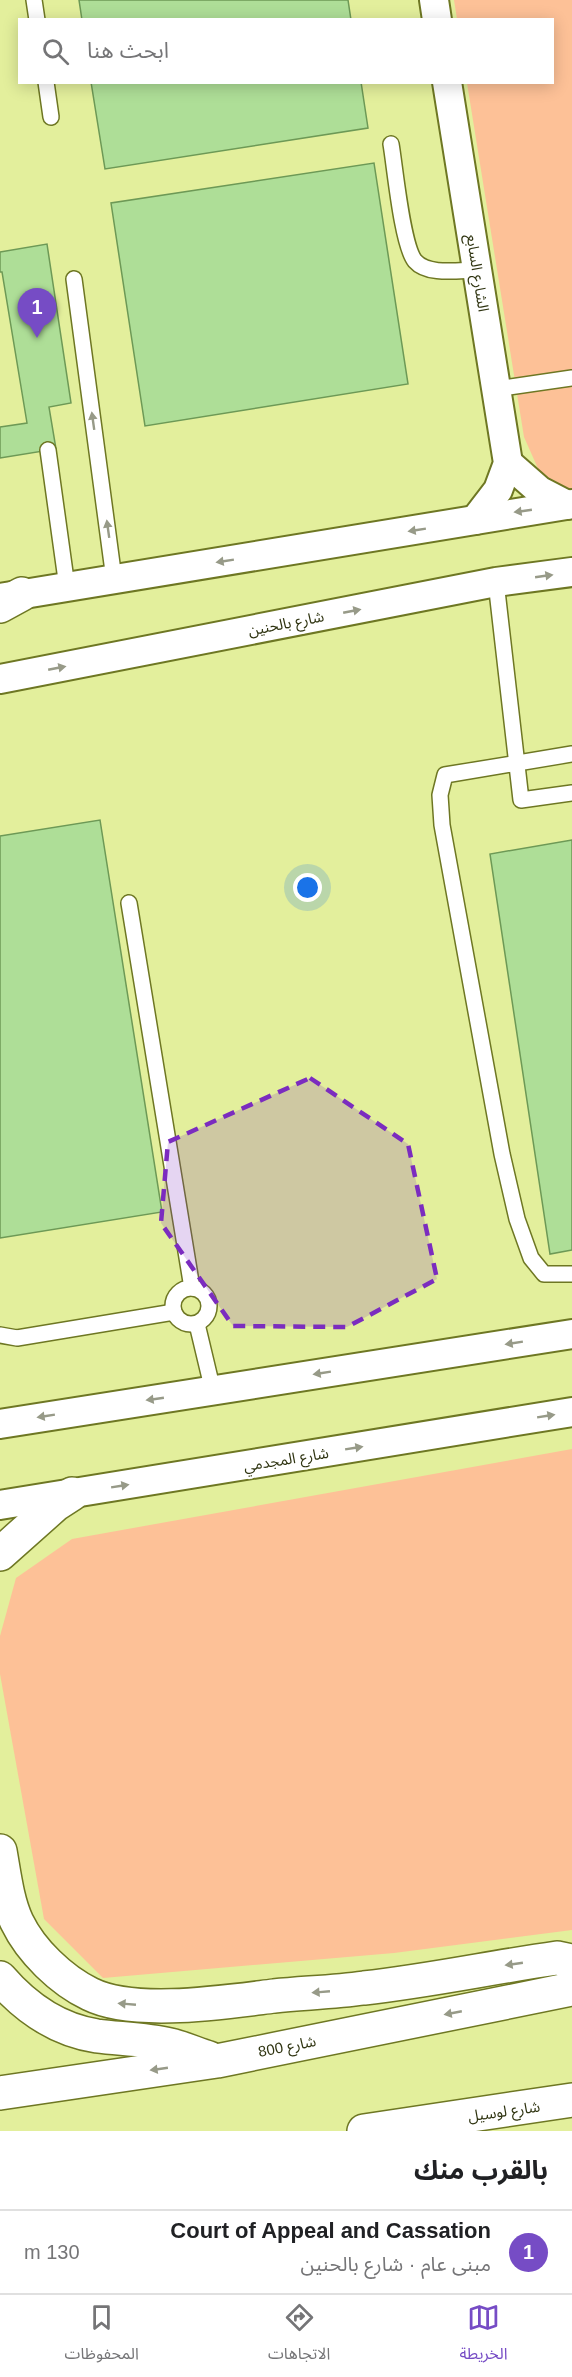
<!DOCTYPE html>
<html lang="ar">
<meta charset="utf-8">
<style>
body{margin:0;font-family:Helvetica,"Noto Sans Arabic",sans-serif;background:#f2f2f2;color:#202124;direction:rtl}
.you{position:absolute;left:308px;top:888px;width:21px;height:21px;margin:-15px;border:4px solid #fff;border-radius:50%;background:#1a73e8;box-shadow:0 0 0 9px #1a73e833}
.badge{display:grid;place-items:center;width:39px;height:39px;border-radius:50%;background:#764cc5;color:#fff;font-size:20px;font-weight:700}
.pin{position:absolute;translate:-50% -50px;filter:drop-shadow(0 2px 3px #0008)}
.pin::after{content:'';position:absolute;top:32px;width:21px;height:18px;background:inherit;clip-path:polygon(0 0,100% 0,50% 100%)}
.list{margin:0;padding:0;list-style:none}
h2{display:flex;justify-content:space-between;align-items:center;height:78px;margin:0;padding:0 24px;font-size:26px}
h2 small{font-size:20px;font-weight:400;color:#757577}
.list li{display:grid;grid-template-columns:39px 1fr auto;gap:18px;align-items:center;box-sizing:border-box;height:84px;padding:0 24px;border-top:2px solid #e0e0e0}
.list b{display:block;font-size:22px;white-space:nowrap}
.list p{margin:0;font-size:20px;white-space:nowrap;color:#757577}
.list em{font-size:20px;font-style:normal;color:#757577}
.icon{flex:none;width:33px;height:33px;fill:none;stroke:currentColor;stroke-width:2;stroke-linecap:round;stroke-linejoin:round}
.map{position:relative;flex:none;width:572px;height:2131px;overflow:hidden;direction:ltr}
.search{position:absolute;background:#fff;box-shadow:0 3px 15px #0003;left:18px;right:18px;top:18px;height:66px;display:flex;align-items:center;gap:15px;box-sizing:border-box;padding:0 21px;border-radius:0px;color:#757577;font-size:22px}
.sheet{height:162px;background:#fff}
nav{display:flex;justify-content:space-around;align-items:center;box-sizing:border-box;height:84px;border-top:2px solid #e0e0e0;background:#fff;font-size:16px;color:#757577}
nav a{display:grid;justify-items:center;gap:3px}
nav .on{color:#764cc5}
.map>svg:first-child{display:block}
</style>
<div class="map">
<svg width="572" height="2131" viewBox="0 0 572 2131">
<rect width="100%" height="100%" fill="#e3ef9c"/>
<g fill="#fdc197">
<path d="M454,0H572V491L540,473L524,437L467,83L552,82V20L457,19Z"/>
<path d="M572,1449V1930L394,1953L103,1978L44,1919L0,1674V1636L16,1578L72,1539Z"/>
</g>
<g fill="#aede97" stroke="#6d9956" stroke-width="1.5">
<path d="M79,0H348L351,20H82Z"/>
<path d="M91,82H361L368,128L105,169Z"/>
<path d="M374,163L408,384L145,426L111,203Z"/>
<path d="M47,244L71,403L49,407L56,449L0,458V427L27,423L2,272H0V252Z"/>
<path d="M100,820L162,1212L0,1238V836Z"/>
<path d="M572,840V1250L550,1254L490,854Z"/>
</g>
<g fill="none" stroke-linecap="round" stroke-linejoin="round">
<defs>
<g id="service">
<path d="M34,0L37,20"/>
<path d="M46,82L51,117"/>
<path d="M391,144C395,167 402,245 415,261C428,276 460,270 477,270"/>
<path d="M74,279L114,579"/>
<path d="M496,389L572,378"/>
<path d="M48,450L67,587"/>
<path d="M496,582L521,800L572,793"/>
<path d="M572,754L445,775L440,795L442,825L502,1154L517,1219L531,1258L544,1274H572"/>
<path d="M129,903L192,1288"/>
<circle cx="191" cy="1306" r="18"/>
<path d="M197,1324L213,1391"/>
<path d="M0,1335L17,1338L174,1312"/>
</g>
<g id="minor">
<path d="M434,0L437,20"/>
<path d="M447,82L508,463L498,490L475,520"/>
<path d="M508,463L540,491L567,505"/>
<path d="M0,598L572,504"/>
<path d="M0,679L496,582L572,572"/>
<path d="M0,1424L572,1334"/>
<path d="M0,1505L572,1412"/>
</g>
<g id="tertiary">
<path d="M0,606L22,594"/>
<path d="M0,1554L55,1505L72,1494"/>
<path d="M0,1851C4,1873 7,1901 17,1922C31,1951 61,1980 90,1994C134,2016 225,2002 274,1996C304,1993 334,1992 364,1988C429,1981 493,1967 557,1958L572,1961"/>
<path d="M0,1978C25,2007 58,2030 97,2036C121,2039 146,2039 170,2045C183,2048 196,2054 209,2058"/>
<path d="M0,2093L217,2061L572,1989"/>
</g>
<path id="trunk" d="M364,2131L572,2100"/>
</defs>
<use href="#service" stroke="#6e7723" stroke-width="18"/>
<use href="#minor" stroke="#6e7723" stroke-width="32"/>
<use href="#tertiary" stroke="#6e7723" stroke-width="36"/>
<use href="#trunk" stroke="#6e7723" stroke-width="36"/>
<use href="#service" stroke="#fff" stroke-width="15"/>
<use href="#minor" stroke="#fff" stroke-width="28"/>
<use href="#tertiary" stroke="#fff" stroke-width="33"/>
<use href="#trunk" stroke="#fff" stroke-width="33"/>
</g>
<defs><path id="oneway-solid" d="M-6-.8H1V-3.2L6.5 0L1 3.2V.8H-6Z" transform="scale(1.5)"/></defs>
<g fill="#979a88">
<use href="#oneway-solid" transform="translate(93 421) rotate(-98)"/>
<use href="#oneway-solid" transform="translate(523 511) rotate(172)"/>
<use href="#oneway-solid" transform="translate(108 529) rotate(-98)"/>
<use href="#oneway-solid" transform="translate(417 530) rotate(171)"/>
<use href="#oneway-solid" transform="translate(225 561) rotate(171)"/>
<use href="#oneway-solid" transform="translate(544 576) rotate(-8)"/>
<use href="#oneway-solid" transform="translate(352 611) rotate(-11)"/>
<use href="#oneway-solid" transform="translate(57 668) rotate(-11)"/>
<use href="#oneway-solid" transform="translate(514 1343) rotate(171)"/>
<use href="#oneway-solid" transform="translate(322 1373) rotate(171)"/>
<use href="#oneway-solid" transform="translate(155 1399) rotate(172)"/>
<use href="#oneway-solid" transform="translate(46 1416) rotate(171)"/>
<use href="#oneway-solid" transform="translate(546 1416) rotate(-9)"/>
<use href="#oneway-solid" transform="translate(354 1448) rotate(-9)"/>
<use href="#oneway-solid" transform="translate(120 1486) rotate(-9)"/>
<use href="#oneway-solid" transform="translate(514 1964) rotate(172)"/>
<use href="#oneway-solid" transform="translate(321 1992) rotate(175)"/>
<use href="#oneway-solid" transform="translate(127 2004) rotate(-175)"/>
<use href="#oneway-solid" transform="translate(453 2013) rotate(169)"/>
<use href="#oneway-solid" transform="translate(159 2069) rotate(172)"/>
</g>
<path fill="#7b2cbf" fill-opacity="0.2" stroke="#7b2cbf" stroke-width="4.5" stroke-dasharray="12 8" stroke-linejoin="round" d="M310,1078L408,1144L437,1279L347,1327L233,1326L161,1223L168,1142Z"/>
<g text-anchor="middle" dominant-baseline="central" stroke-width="4.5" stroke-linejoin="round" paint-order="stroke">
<g font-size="15" fill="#2f3411" stroke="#fff">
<text transform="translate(478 273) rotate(81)">الشارع السابع</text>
<text transform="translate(286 623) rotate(-11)">شارع بالحنين</text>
<text transform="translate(286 1459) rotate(-9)">شارع المجدمي</text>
<text transform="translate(287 2046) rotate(-11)">شارع 800</text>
<text transform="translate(504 2111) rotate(-8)">شارع لوسيل</text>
</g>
</g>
</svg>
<div class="you"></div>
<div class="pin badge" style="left:37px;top:338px">1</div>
<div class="search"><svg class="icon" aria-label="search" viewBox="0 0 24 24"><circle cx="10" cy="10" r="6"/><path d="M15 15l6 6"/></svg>ابحث هنا</div>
</div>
<section class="sheet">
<h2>بالقرب منك<small></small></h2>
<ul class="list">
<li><span class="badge">1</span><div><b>Court of Appeal and Cassation</b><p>مبنى عام · شارع بالحنين</p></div><em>130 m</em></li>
</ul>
</section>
<nav>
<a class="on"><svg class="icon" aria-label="map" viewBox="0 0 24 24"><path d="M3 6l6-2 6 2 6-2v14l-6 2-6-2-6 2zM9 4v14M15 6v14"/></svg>الخريطة</a>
<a><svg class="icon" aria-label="directions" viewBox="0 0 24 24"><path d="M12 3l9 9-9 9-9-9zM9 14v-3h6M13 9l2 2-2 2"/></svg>الاتجاهات</a>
<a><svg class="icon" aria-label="saved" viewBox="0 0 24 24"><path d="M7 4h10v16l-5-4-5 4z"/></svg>المحفوظات</a>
</nav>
